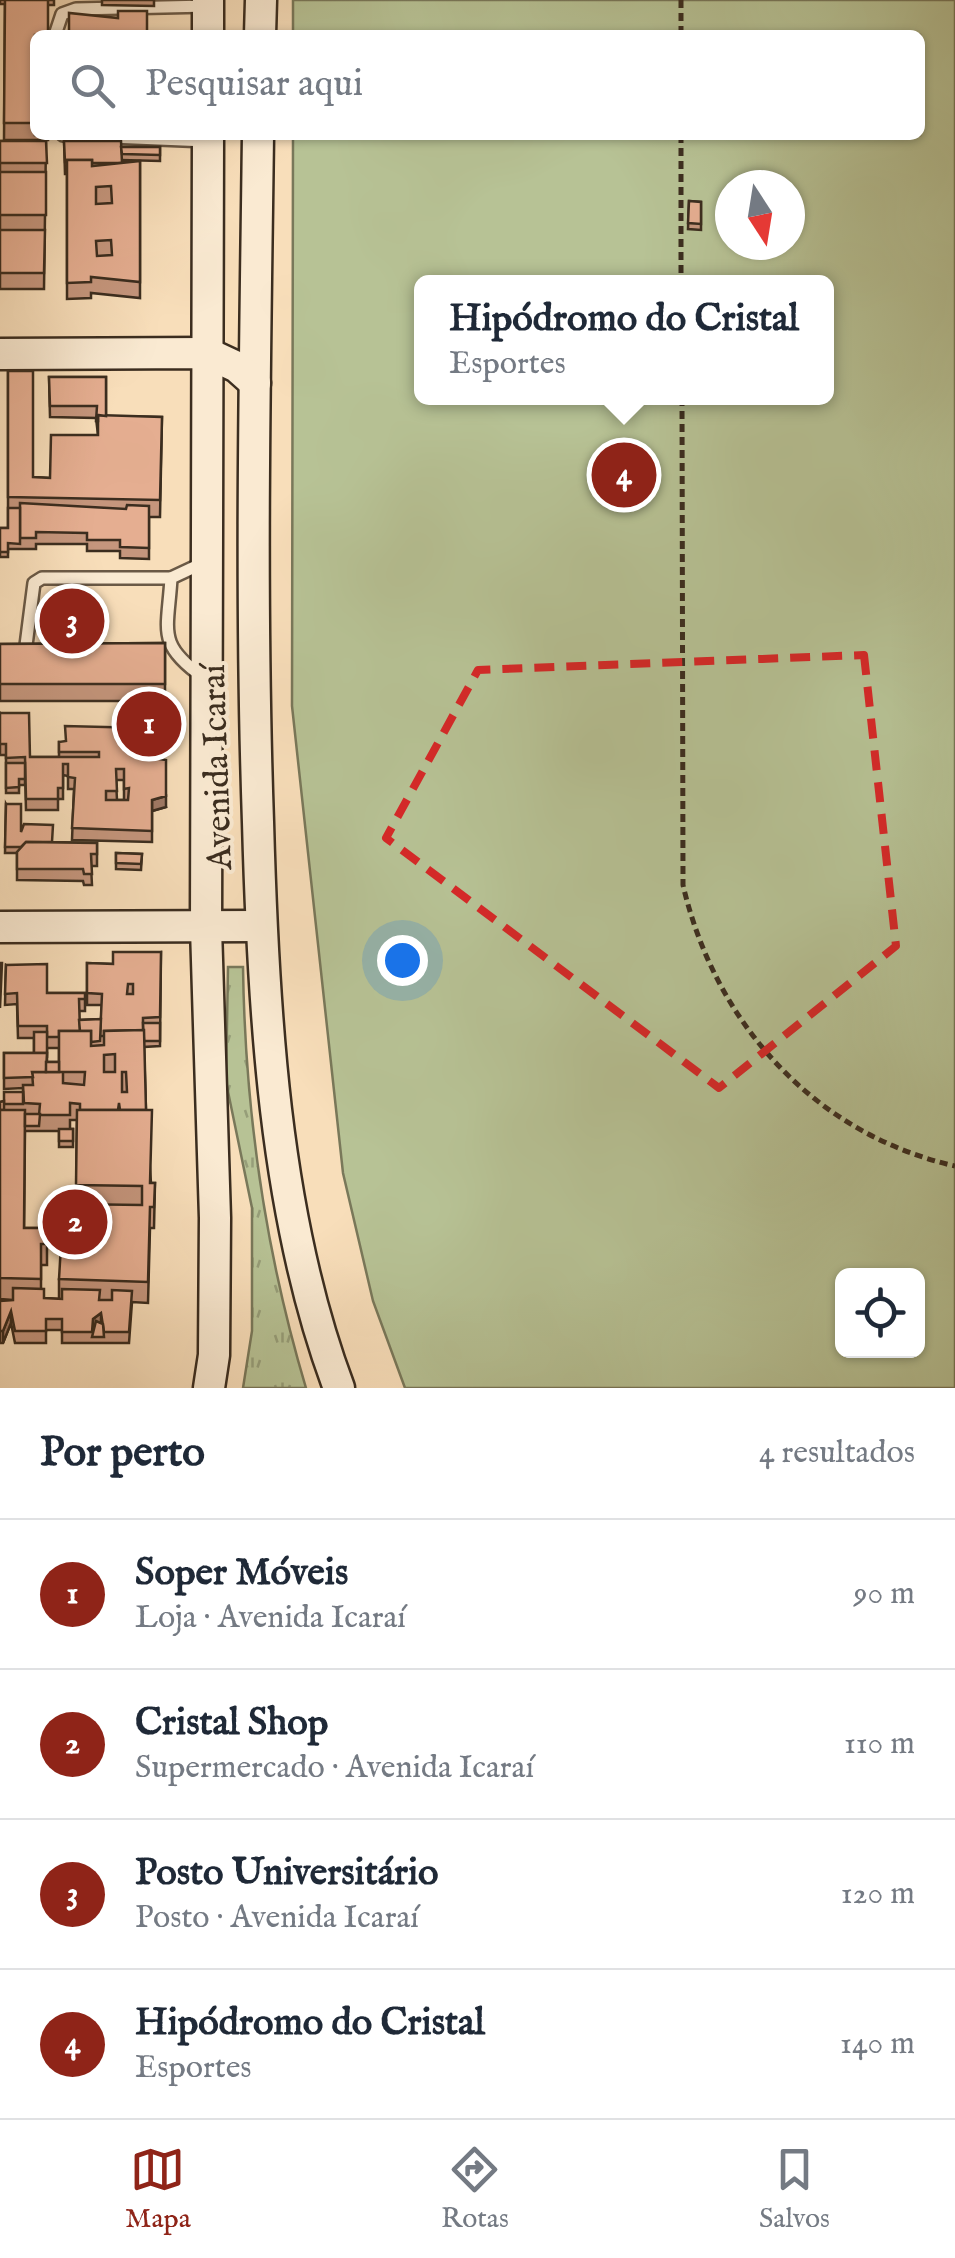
<!DOCTYPE html>
<html lang="pt">
<meta charset="utf-8">
<style>
body{margin:0;font-family:"IM FELL English",serif;background:#f6f6f7;color:#1f2937}
.controls{position:absolute;right:30px;bottom:30px;display:grid;overflow:hidden;border-radius:15px;box-shadow:0 2px 8px #0004}
.controls button{width:90px;height:90px;display:grid;place-items:center;padding:0;border:0;border-bottom:2px solid #e0e1e3;background:#fff;color:#1f2937;font:50px sans-serif}
.compass{position:absolute;left:715px;top:170px;width:90px;height:90px;border-radius:50%;background:#fff;box-shadow:0 2px 8px #0004;rotate:168deg}
.you{position:absolute;left:402px;top:960px;width:35px;height:35px;margin:-25px;border:8px solid #fff;border-radius:50%;background:#1a73e8;box-shadow:0 0 0 15px #1a73e833}
.badge{display:grid;place-items:center;width:65px;height:65px;border-radius:50%;background:#8f2418;color:#fff;font-size:32px;font-weight:700}
.pin{position:absolute;translate:-50% -50%;border:5px solid #fff;box-shadow:0 2px 10px #0006}
.popup{position:absolute;left:414px;top:275px;width:420px;height:130px;box-sizing:border-box;display:grid;place-content:center;border-radius:15px;background:#fff;filter:drop-shadow(0 2px 8px #0005);font-size:32px;white-space:nowrap;color:#747a83}
.popup b{font-size:38px;color:#1f2937}
.popup::after{content:'';position:absolute;left:50%;top:100%;margin-left:-20px;border:20px solid transparent;border-top-color:#fff}
.list{margin:0;padding:0;list-style:none}
h2{display:flex;justify-content:space-between;align-items:center;height:130px;margin:0;padding:0 40px;font-size:42px}
h2 small{font-size:32px;font-weight:400;color:#747a83}
.list li{display:grid;grid-template-columns:65px 1fr auto;gap:30px;align-items:center;box-sizing:border-box;height:150px;padding:0 40px;border-top:2px solid #e0e1e3}
.list b{display:block;font-size:38px;white-space:nowrap}
.list p{margin:0;font-size:32px;white-space:nowrap;color:#747a83}
.list em{font-size:32px;font-style:normal;color:#747a83}
.icon{flex:none;width:55px;height:55px;fill:none;stroke:currentColor;stroke-width:2;stroke-linecap:round;stroke-linejoin:round}
.map{position:relative;flex:none;width:955px;height:1388px;overflow:hidden}
.search{position:absolute;background:#fff;box-shadow:0 2px 8px #0004;left:30px;right:30px;top:30px;height:110px;display:flex;align-items:center;gap:25px;box-sizing:border-box;padding:0 35px;border-radius:15px;color:#747a83;font-size:38px}
.sheet{height:730px;background:#fff}
nav{display:flex;justify-content:space-around;align-items:center;box-sizing:border-box;height:140px;border-top:2px solid #e0e1e3;background:#fff;font-size:28px;color:#747a83}
nav a{display:grid;justify-items:center;gap:5px}
nav .on{color:#8f2418}
.map>svg:first-child{display:block}
</style>
<div class="map">
<svg width="955" height="1388" viewBox="0 0 955 1388">
<defs>
<pattern id="grass-tufts" width="24" height="20" patternUnits="userSpaceOnUse" patternTransform="scale(2.5)"><rect width="24" height="20" fill="#b7c295"/><path d="M3 7l-1-3M5 7V3M7 7l1-3M15 17l-1-3M17 17v-4M19 17l1-3" fill="none" stroke="#969e79"/></pattern>
</defs>
<rect width="100%" height="100%" fill="#f8deba"/>
<filter id="stains"><feTurbulence type="fractalNoise" baseFrequency=".002" numOctaves="4"/><feColorMatrix values="0 0 0 0 .2 0 0 0 0 .09 0 0 0 0 .02 0 0 0 .5 -.17"/></filter>
<radialGradient id="worn" r=".72"><stop offset=".6" stop-color="#630" stop-opacity="0"/><stop offset="1" stop-color="#630" stop-opacity=".3"/></radialGradient>
<path fill="url(#grass-tufts)" stroke="#79785a" stroke-width="2.5" d="M228,967H243C245,1110 265,1251 306,1388H243L252,1331V1208L226,1082Z"/>
<path fill="#b7c295" stroke="#79785a" stroke-width="2.5" fill-rule="evenodd" d="M293,0H955V1388H405L373,1301L343,1173L292,706L293,135H920V35H293ZM730,185H790V245H730ZM422,282H826V398H422ZM842,1276H918V1350H842Z"/>
<g fill="none" stroke-linecap="round" stroke-linejoin="round">
<defs>
<g id="lane">
<path d="M55,35L62,14L76,9L208,6"/>
<path d="M63,135L207,141"/>
<path d="M25,653L34,583L42,578H171"/>
<path d="M203,677C156,644 168,631 171,578L203,563"/>
</g>
<g id="secondary">
<path d="M208,0V35"/>
<path d="M260,35L261,0"/>
<path d="M208,135L206,928L215,1218L214,1355L209,1388"/>
<path d="M258,135C255,364 250,593 258,822C263,1006 274,1216 339,1388"/>
<path d="M0,354L207,353L237,367L255,383"/>
<path d="M0,927L261,926"/>
</g>
</defs>
<use href="#lane" stroke="#6a5946" stroke-width="16"/>
<use href="#secondary" stroke="#3b2d1f" stroke-width="35"/>
<g stroke="#3b2d1f" stroke-width="5" stroke-dasharray="8 5" stroke-linecap="butt">
<path d="M681,0V35"/>
<path d="M681,135V282"/>
<path d="M682,398L683,885C715,1023 814,1134 955,1166"/>
</g>
<use href="#lane" stroke="#faead2" stroke-width="11"/>
<use href="#secondary" stroke="#faead2" stroke-width="30"/>
</g>
<g fill="#c5967d" stroke="#3b2d1f" stroke-width="2.5" fill-rule="evenodd">
<path d="M0,0H54V5H48L35,35V135H48V140H4L5,4H0Z"/>
<path d="M102,0H154V6L102,5Z"/>
<path d="M0,141H46L44,289H0Z"/>
<path d="M64,141L122,147H160V161L122,160V163L140,161V298L91,293V298L67,299V174H65Z"/>
<path d="M689,201L701,202V230L688,229Z"/>
<path d="M8,371L33,477L50,478L98,435L96,418L50,417L49,377H106V416L162,417L160,517H149V559L120,558V551H87V544H36V549H8V557H0V528H8Z"/>
<path d="M165,643V701H0V644Z"/>
<path d="M0,713L30,757H59V742L146,757L166,807L152,811V842L72,840L74,789H68V776L63,775V799H58V810H26L25,769V785H19V793H6V755H0ZM116,780H124V800H117Z"/>
<path d="M6,804L21,832L52,842L97,843V866H91L92,885H84L83,881L17,880V853H5Z"/>
<path d="M116,853L142,854L141,870L116,869Z"/>
<path d="M161,952L160,1046L144,1047L146,1110L151,1183H155L154,1228H150L148,1303L132,1302L129,1343H62V1330H46V1343H15L11,1323L3,1343H0V1301L13,1300L0,1299V1102L4,1101L23,1092V1088L4,1089V1053H34V1038H18L17,1004L5,1005L6,965L47,993H85V1011H79V1020L101,1019L102,1005H87V963L113,964ZM47,1048H59V1062H47ZM70,1120H77L76,1204L59,1279V1299L44,1298L41,1289V1265H47V1228H24L25,1131H59V1147H73V1129H70Z"/>
</g>
<g fill="#a07a66" stroke="#3b2d1f" stroke-width="2.5">
<path d="M166,796V807L152,811V800Z"/>
<path d="M11,1311V1323L3,1343V1331Z"/>
<path d="M101,1313V1324L93,1330V1319Z"/>
</g>
<g fill="#e5ae91" stroke="#3b2d1f" stroke-width="2.5" fill-rule="evenodd">
<path d="M5,0H48V35H35V123H4Z"/>
<path d="M118,11H147V35H69V13L118,18Z"/>
<path d="M0,141H46L47,163H0Z"/>
<path d="M64,141H121L122,163H92V160H67V162H65Z"/>
<path d="M121,147H160V155L122,154Z"/>
<path d="M67,160H92V166L140,161V282L91,277V282L67,283ZM111,186L112,203L96,204V187ZM111,240L112,255L97,256L96,241Z"/>
<rect x="0" y="172" width="46" height="43"/>
<path d="M689,201L701,202V224L688,223Z"/>
<path d="M0,230H45L44,273H0Z"/>
<path d="M8,371H33V477L50,478L51,435H98V415L162,417L160,500L8,497Z"/>
<path d="M49,377H106V416L98,415V421H96L97,406H50Z"/>
<path d="M20,503L126,509L127,505L149,506V548L120,547V540H87V533L36,532V538H20Z"/>
<path d="M8,508H20V544L8,543V552H0V528H8Z"/>
<path d="M165,643V684H0V644Z"/>
<path d="M0,713H29L30,757H99V752H59V742L66,741L65,726L145,728L146,757L166,760V796L152,800V831L72,828L75,778L68,777V764H63V788H58V799H26L25,757L6,758V744H0ZM116,769H124V789L129,788L128,800H106V791H117Z"/>
<path d="M6,763H25V779H19V787L6,788Z"/>
<path d="M6,804H21V832L24,824L53,825L52,842H26L21,847H5Z"/>
<path d="M26,842L97,843V854H91L92,874H84L83,869H17V852Z"/>
<path d="M116,853L142,854L141,864L116,863Z"/>
<path d="M113,952H161L160,1017L143,1018V1030L104,1031V1036H100L102,994L87,993V963L113,964ZM128,984H133V994H127Z"/>
<path d="M0,963H2L0,1008Z"/>
<path d="M47,964V993H85V999H79L80,1031H59V1037H47V1026H18L17,993L5,994L6,965Z"/>
<path d="M101,1019L100,1041L91,1042V1031H80L79,1020Z"/>
<path d="M143,1023H160V1041H144Z"/>
<path d="M144,1030L146,1110H120L119,1103L118,1110H80V1104L70,1103V1115H39L40,1104L24,1103L23,1085H33L32,1072H63V1083L84,1085L85,1072H59V1031H91V1046L104,1045V1031ZM115,1054V1072H104V1055ZM122,1072H126L127,1092H122Z"/>
<path d="M34,1032H47V1058V1053H34Z"/>
<path d="M4,1053H47L46,1072H32L33,1077L4,1078Z"/>
<rect x="46" y="1062" width="13" height="10"/>
<rect x="4" y="1092" width="19" height="12"/>
<path d="M4,1101V1110H0V1102Z"/>
<path d="M0,1110H25L24,1228H47V1244H41V1279L0,1278Z"/>
<path d="M77,1110H152L150,1183H155L154,1207H150L148,1282L59,1279L61,1245H67L68,1204L142,1205V1186L76,1185Z"/>
<path d="M25,1114H40L39,1126H25Z"/>
<rect x="59" y="1129" width="14" height="12"/>
<path d="M13,1288L44,1289V1298L62,1299V1289L100,1290L99,1300H112V1290L132,1291L129,1332H104L101,1313L93,1319L92,1332H62V1319H46V1331H15L11,1311L3,1331H0V1301L13,1300Z"/>
<path d="M96,1321L103,1324L104,1337H92Z"/>
</g>
<path fill="none" stroke="#d62828" stroke-width="8" stroke-dasharray="20 12" stroke-linejoin="round" d="M864,655L896,946L719,1088L386,838L478,670Z"/>
<g text-anchor="middle" dominant-baseline="central" stroke-width="8" stroke-linejoin="round" paint-order="stroke">
<g font-size="35" fill="#3b2d1f" stroke="#faead2">
<text transform="translate(218 767) rotate(-92)">Avenida Icaraí</text>
</g>
</g>
<rect width="100%" height="100%" filter="url(#stains)"/>
<rect width="100%" height="100%" fill="url(#worn)"/>
</svg>
<div class="controls">
<button><svg class="icon" aria-label="locate" viewBox="0 0 24 24"><circle cx="12" cy="12" r="6"/><path d="M12 2v4M12 18v4M2 12h4M18 12h4"/></svg></button>
</div>
<svg class="compass" viewBox="-18 -18 36 36"><path d="M0-13l5 13h-10z" fill="#e53935"/><path d="M0 13l5-13h-10z" fill="#747a83"/></svg>
<div class="you"></div>
<div class="pin badge" style="left:149px;top:724px">1</div>
<div class="pin badge" style="left:75px;top:1222px">2</div>
<div class="pin badge" style="left:72px;top:621px">3</div>
<div class="pin badge" style="left:624px;top:475px">4</div>
<div class="popup"><b>Hipódromo do Cristal</b>Esportes</div>
<div class="search"><svg class="icon" aria-label="search" viewBox="0 0 24 24"><circle cx="10" cy="10" r="6"/><path d="M15 15l6 6"/></svg>Pesquisar aqui</div>
</div>
<section class="sheet">
<h2>Por perto<small>4 resultados</small></h2>
<ul class="list">
<li><span class="badge">1</span><div><b>Soper Móveis</b><p>Loja · Avenida Icaraí</p></div><em>90 m</em></li>
<li><span class="badge">2</span><div><b>Cristal Shop</b><p>Supermercado · Avenida Icaraí</p></div><em>110 m</em></li>
<li><span class="badge">3</span><div><b>Posto Universitário</b><p>Posto · Avenida Icaraí</p></div><em>120 m</em></li>
<li><span class="badge">4</span><div><b>Hipódromo do Cristal</b><p>Esportes</p></div><em>140 m</em></li>
</ul>
</section>
<nav>
<a class="on"><svg class="icon" aria-label="map" viewBox="0 0 24 24"><path d="M3 6l6-2 6 2 6-2v14l-6 2-6-2-6 2zM9 4v14M15 6v14"/></svg>Mapa</a>
<a><svg class="icon" aria-label="directions" viewBox="0 0 24 24"><path d="M12 3l9 9-9 9-9-9zM9 14v-3h6M13 9l2 2-2 2"/></svg>Rotas</a>
<a><svg class="icon" aria-label="saved" viewBox="0 0 24 24"><path d="M7 4h10v16l-5-4-5 4z"/></svg>Salvos</a>
</nav>
